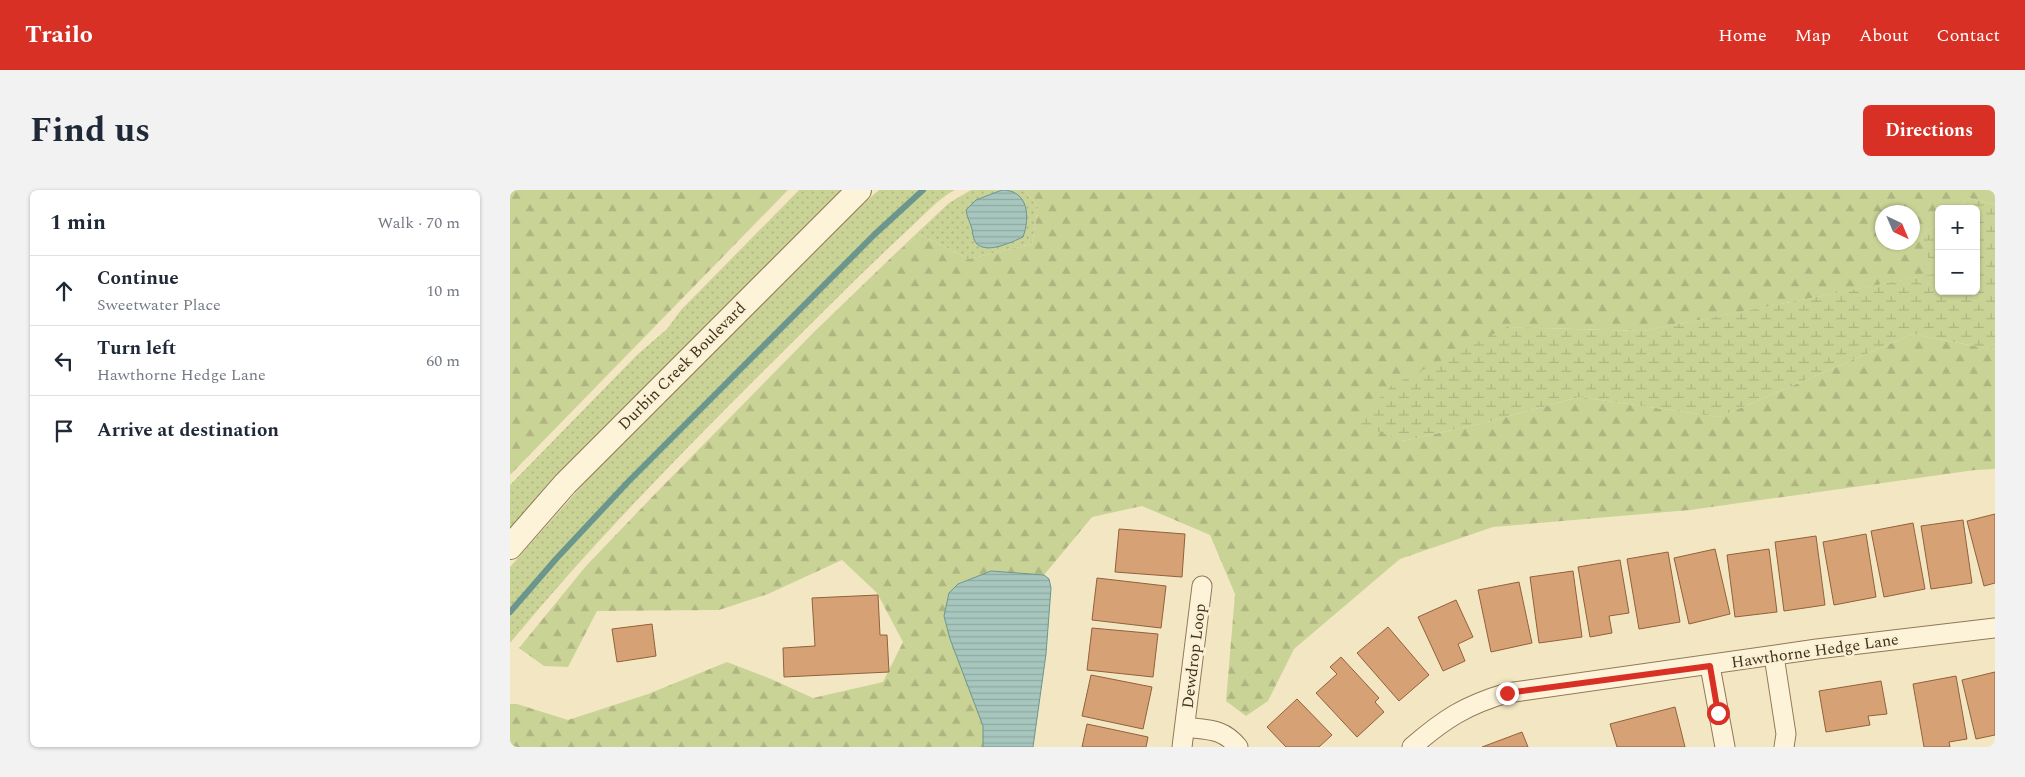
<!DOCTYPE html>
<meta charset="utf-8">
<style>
body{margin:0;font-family:Spectral,serif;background:#f2f2f3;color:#1f2937}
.controls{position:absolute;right:15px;top:15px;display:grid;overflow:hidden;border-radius:8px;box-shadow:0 1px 4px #0004}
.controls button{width:45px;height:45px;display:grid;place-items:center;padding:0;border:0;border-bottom:1px solid #e0e1e3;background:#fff;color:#1f2937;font:25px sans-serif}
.compass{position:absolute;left:1365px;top:15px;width:45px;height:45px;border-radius:50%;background:#fff;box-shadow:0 1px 4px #0004;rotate:136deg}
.stop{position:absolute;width:15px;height:15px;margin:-11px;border:4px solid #d93025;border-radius:50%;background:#fff}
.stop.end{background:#d93025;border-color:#fff;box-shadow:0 1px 5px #0008}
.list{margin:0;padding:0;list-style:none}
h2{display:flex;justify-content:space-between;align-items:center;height:65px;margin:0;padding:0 20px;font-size:21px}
h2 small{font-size:16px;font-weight:400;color:#747a83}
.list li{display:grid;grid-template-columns:32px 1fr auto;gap:15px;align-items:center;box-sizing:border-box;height:70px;padding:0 20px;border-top:1px solid #e0e1e3}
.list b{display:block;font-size:19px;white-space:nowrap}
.list p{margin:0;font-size:16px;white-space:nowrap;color:#747a83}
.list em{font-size:16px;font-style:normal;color:#747a83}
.icon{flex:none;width:28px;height:28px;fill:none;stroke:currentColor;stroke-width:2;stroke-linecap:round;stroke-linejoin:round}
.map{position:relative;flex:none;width:1485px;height:557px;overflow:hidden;border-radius:8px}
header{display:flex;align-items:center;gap:30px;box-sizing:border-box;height:70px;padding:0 25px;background:#d93025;color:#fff}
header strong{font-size:24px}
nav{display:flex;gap:28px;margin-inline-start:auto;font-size:18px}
.intro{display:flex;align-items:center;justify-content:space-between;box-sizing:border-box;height:120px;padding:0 30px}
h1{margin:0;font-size:35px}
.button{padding:12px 22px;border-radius:8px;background:#d93025;color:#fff;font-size:18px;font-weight:700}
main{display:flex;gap:30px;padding:0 30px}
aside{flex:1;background:#fff;border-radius:8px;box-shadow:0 1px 4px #0004}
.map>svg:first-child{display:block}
</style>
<header>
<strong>Trailo</strong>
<nav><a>Home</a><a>Map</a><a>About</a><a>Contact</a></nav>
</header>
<div class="intro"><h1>Find us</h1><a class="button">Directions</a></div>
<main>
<aside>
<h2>1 min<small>Walk · 70 m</small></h2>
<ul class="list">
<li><svg class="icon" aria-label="ahead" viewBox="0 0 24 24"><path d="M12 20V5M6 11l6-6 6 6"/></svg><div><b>Continue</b><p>Sweetwater Place</p></div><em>10 m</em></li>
<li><svg class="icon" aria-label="left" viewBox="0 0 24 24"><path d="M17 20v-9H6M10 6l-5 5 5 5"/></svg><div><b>Turn left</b><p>Hawthorne Hedge Lane</p></div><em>60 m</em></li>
<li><svg class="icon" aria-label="arrive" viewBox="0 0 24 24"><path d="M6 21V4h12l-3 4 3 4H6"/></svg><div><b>Arrive at destination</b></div></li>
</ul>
</aside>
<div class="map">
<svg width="1485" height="557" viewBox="0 0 1485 557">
<defs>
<pattern id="grass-dots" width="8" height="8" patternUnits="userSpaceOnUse" patternTransform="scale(1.25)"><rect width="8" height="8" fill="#cad396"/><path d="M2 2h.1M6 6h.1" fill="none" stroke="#afb581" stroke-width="1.8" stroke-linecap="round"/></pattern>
<pattern id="forest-firs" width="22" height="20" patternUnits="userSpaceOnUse" patternTransform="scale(1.25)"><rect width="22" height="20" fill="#cad396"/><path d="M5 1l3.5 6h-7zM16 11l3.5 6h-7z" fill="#afb581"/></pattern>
<pattern id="wetland-marsh" width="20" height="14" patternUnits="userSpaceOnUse" patternTransform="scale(1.25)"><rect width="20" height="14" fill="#cad396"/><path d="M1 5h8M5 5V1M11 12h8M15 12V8" fill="none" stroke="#afb581"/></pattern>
<pattern id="water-rules" width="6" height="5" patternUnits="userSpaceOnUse" patternTransform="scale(1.25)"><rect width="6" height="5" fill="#a6c6be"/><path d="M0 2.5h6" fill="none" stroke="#90aaa3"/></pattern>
</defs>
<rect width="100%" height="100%" fill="#f3e7c3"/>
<g fill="url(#grass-dots)">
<path d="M289,0H335L0,341V295L128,164L157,139L171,120Z"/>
<path d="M369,0H445C429,8 415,24 402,36C374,62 347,88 320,115C210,224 99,333 0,453V377L77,290L341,25Z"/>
<path d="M461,0H515L528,17L522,54L459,69L411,45L389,60L439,13Z"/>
</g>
<g fill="url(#forest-firs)" fill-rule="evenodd">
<path d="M0,0H278L0,285Z"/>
<path d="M515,0H1485V15L1459,8L1445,19H1429V32L1411,46L1424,84L1133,141L997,137L892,251L974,233L1069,207L1209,227L1403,144L1485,160V279L1465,280L1180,320L983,337L890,369L784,459L758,511L736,526L716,511L725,404L700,345L632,316L582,327L534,385L481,381L448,394L439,403L434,426L440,449L473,536V557H0V514H7L58,530L138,504L217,472L261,489L303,508L373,492L393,452L367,403L332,370L258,404L209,420L87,421L58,477L34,476L9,458L76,376L145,304L304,142L389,60L411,45L459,69L522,54L528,17ZM1372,22H1402V52H1372Z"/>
</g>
<path fill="url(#wetland-marsh)" d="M1459,8L1485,15V160L1403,144L1209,227L1069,207L974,233L892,251L847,233L881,196L997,137L1133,141L1423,84L1411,46L1429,32V101H1466V19H1445Z"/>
<g fill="url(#water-rules)" stroke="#6b968d">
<path d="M492,0C519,0 520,28 513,47C502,52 478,64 467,54C463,50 463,44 462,39C460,32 457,27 456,20L466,10Z"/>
<path d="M481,381L534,385L539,389L541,398L536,464L523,557H473V536L440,449L434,426L439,403L448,394Z"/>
</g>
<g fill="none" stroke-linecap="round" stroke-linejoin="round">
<path stroke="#6b968d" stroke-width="6" d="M0,422L46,369L117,293L365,44L413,0"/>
</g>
<g fill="#d6a175" stroke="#93603a">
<path d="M1485,324V393L1474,396L1457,331Z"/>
<path d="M1453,330L1462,393L1421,399L1411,336Z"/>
<path d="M1403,333L1415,399L1374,407L1361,341Z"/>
<path d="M609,339L675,344L672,387L605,382Z"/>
<path d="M1356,344L1366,407L1324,415L1313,352Z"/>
<path d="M1306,346L1315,415L1274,421L1265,352Z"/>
<path d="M1205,359L1220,424L1179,434L1164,368Z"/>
<path d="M1259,359L1267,422L1225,427L1217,365Z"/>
<path d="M1158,362L1170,432L1129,439L1117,369Z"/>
<path d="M1110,370L1119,423L1099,426L1102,443L1080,447L1068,377Z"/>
<path d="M1063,381L1072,447L1029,453L1020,387Z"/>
<path d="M587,388L656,396L651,438L582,430Z"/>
<path d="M1009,392L1022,453L981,462L968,400Z"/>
<path d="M368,405L370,445H377L379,482L274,487L273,458L305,456L302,408Z"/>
<path d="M946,410L963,447L948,454L955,471L933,481L908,427Z"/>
<path d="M142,434L146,466L107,472L102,439Z"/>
<path d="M878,437L919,485L889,511L847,463Z"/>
<path d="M582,438L648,444L643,487L577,480Z"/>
<path d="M831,467L869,508L865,512L874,522L847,547L806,503L827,484L820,477Z"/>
<path d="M1485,482V545L1466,549L1452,490Z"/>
<path d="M581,485L642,497L633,539L572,526Z"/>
<path d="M1446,486L1457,549L1439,552L1440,557H1414L1403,494Z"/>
<path d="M1371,491L1377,524L1358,526L1360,535L1316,542L1309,501Z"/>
<path d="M787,509L822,545L809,557H776L757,537Z"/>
<path d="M1165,517L1175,557H1107L1100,534Z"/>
<path d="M577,534L638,547L636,557H572Z"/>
<path d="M1012,542L1018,557H972Z"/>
</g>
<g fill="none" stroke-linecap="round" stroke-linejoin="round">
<defs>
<g id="minor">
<path d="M1264,466L1276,544L1274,557"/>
<path d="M1200,476L1215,557"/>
<path d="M675,537C698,540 713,538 728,557"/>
<path d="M672,557L692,396"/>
<path d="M902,557C934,529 956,515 997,503L1307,459L1485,438"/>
</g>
<path id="tertiary" d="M0,357L55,294L349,0"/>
</defs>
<use href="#minor" stroke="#917857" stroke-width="21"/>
<use href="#tertiary" stroke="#917857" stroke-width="26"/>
<use href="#minor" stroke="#fdf3d8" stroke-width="19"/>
<use href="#tertiary" stroke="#fdf3d8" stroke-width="24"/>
</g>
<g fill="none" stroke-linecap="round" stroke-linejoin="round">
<path stroke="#d93025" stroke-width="6" d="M997,503L1200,476L1208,523"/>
</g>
<g text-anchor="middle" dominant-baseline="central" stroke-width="5" stroke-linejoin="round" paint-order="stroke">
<g font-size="16" fill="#3f2f1d" stroke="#faf0d4">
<text transform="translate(172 176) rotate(-45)">Durbin Creek Boulevard</text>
<text transform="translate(1305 461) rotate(-8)">Hawthorne Hedge Lane</text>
<text transform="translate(684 466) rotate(-83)">Dewdrop Loop</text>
</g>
</g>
</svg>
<div class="controls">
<button>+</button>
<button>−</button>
</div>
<svg class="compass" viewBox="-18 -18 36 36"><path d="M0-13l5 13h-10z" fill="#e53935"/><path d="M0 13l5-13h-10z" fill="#747a83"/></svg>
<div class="stop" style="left:1208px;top:523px"></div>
<div class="stop end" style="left:997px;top:503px"></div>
</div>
</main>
